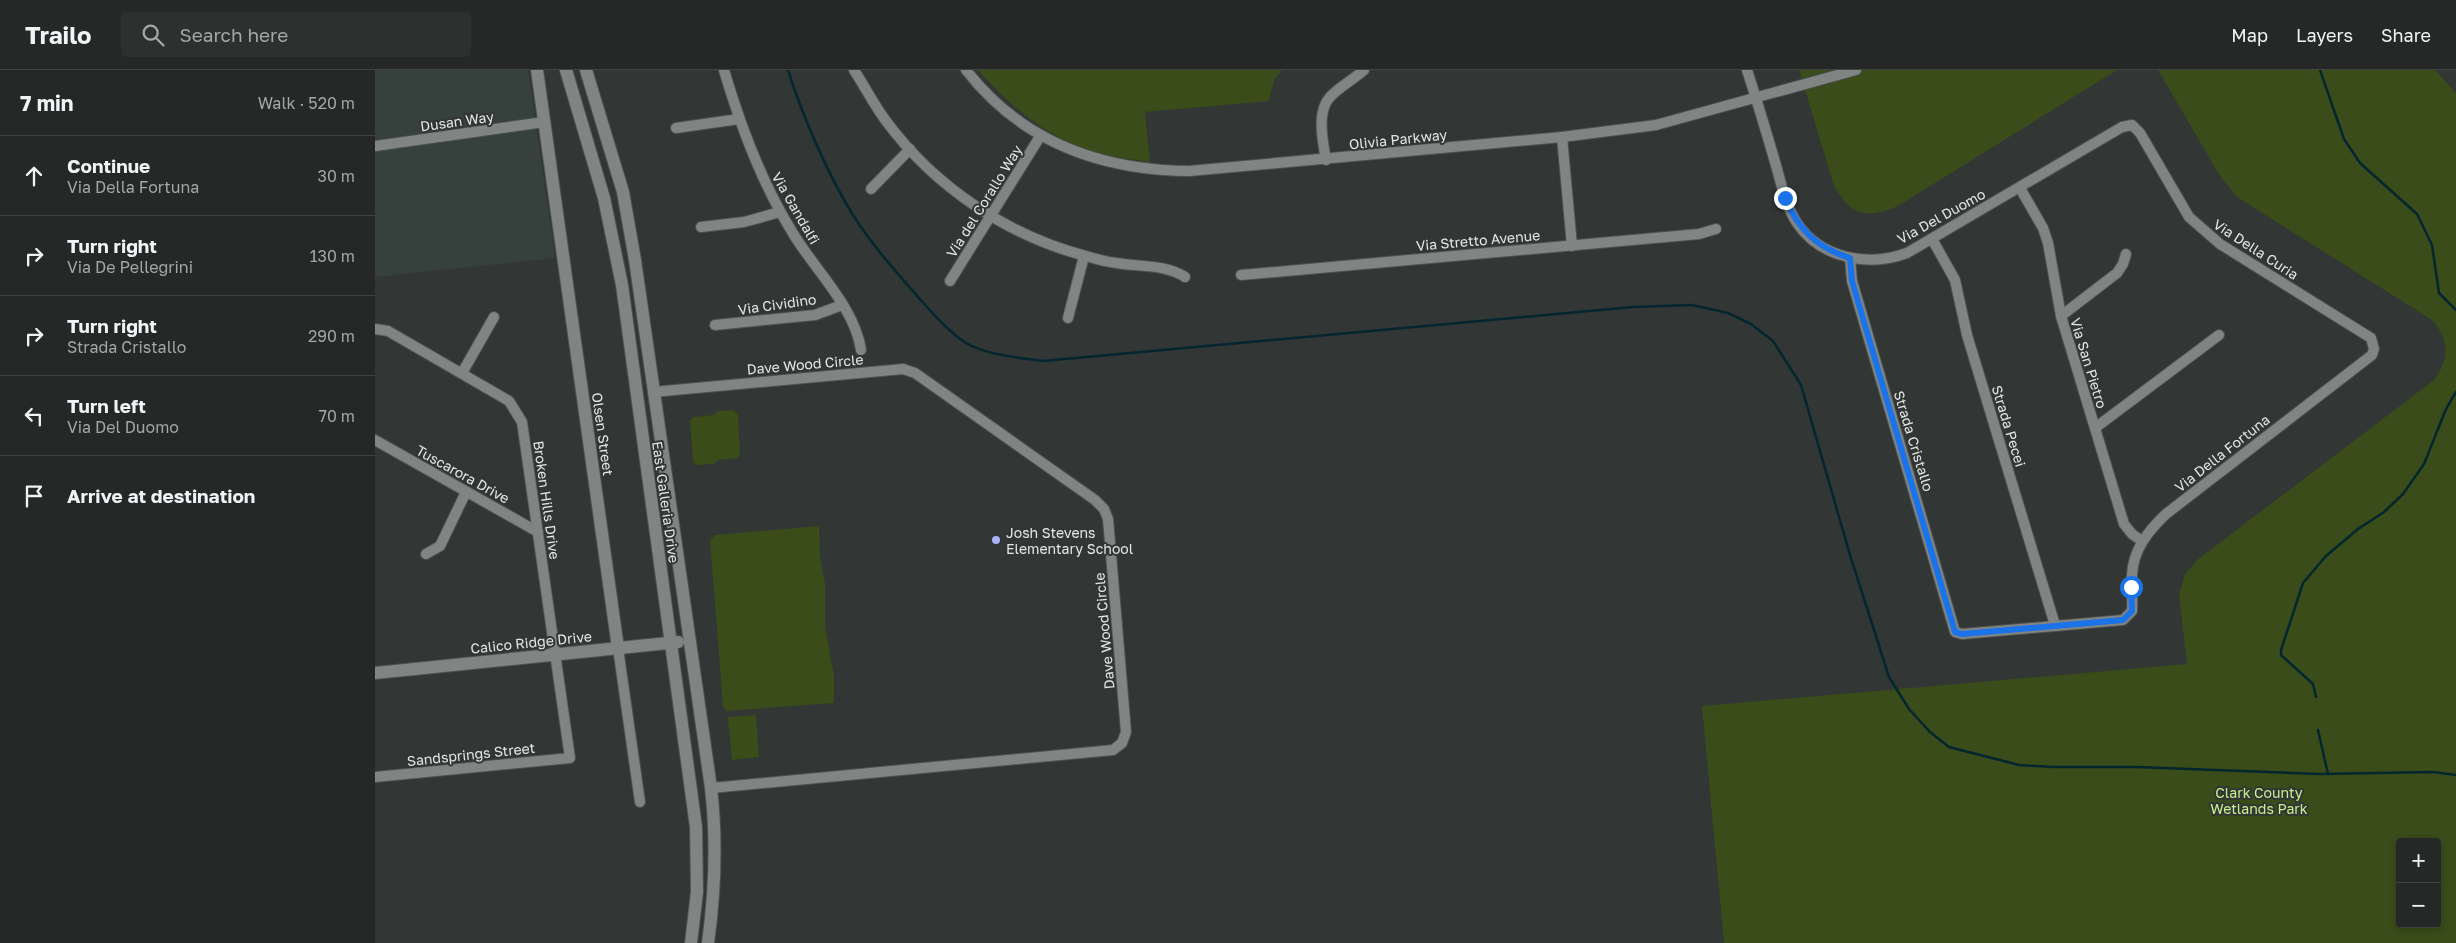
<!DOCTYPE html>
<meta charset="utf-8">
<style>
body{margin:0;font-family:"Golos Text",sans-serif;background:#2e302f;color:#f1f3f6}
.controls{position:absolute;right:15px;bottom:15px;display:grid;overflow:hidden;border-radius:5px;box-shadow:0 2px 8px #0003}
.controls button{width:45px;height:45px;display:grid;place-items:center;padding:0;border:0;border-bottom:1px solid #424444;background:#262827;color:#f1f3f6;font:25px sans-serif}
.stop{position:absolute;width:15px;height:15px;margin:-11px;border:4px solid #1a73e8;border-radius:50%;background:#fff}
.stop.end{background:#1a73e8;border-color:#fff;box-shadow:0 1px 5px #0008}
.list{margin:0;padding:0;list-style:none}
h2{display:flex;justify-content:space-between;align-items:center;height:65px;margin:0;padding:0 20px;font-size:21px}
h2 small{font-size:16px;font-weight:400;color:#a4a6a7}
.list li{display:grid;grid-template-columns:32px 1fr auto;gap:15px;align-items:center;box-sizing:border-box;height:80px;padding:0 20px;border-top:1px solid #424444}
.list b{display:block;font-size:19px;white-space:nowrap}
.list p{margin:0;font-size:16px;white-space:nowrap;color:#a4a6a7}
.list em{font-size:16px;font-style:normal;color:#a4a6a7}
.icon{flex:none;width:28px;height:28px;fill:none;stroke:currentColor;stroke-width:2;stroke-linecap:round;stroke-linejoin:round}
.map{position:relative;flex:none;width:2081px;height:873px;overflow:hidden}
header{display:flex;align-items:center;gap:30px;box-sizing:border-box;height:70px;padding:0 25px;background:#262827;border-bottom:1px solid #424444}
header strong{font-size:24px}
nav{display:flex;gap:28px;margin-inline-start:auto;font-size:18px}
.search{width:350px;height:45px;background:#2e302f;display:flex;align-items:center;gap:12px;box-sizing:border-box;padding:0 18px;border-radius:5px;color:#a4a6a7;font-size:19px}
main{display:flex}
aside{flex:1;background:#262827}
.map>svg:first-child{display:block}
</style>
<header>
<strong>Trailo</strong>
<div class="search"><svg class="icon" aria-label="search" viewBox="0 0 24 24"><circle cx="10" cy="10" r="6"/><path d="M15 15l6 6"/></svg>Search here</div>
<nav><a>Map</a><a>Layers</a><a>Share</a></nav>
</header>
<main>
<aside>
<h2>7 min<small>Walk · 520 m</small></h2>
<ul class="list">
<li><svg class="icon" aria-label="ahead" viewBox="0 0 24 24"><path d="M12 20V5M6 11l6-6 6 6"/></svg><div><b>Continue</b><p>Via Della Fortuna</p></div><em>30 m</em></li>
<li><svg class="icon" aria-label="right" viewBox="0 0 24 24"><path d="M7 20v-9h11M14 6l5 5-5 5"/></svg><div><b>Turn right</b><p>Via De Pellegrini</p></div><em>130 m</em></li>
<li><svg class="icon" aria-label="right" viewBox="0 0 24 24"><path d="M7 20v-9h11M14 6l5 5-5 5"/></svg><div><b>Turn right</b><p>Strada Cristallo</p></div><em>290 m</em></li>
<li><svg class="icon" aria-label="left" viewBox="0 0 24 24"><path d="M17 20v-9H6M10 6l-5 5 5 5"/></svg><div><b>Turn left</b><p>Via Del Duomo</p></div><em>70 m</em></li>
<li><svg class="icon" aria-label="arrive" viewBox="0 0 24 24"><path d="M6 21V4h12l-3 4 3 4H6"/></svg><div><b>Arrive at destination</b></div></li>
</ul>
</aside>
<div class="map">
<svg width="2081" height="873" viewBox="0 0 2081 873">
<rect width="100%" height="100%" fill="#323634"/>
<path fill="#36413d" d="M0,0H153L180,188L0,207Z"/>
<g fill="#394c1a" fill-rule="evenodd">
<path d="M603,0H907L899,10L894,31L770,42L775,92C755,89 734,87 715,81C669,65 634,35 603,0Z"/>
<path d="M1424,0H1742L1523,136C1492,149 1477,147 1459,116Z"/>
<path d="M1783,0H2060L2081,23V873H1349L1327,636L1812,594L1804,525L1810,504L1822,490L2059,310C2075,289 2074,269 2057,250L1862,127L1845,106ZM2025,772H2062V854H2025Z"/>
<path d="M358,340L363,344L365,385L362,388L343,390L339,394L322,395L318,392L315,351L318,347L339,345L343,341Z"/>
<path d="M444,456L445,487L450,514V556L459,605V633L351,641L348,635L335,471L340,465Z"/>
<path d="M381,645L384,687L357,690L353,647Z"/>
</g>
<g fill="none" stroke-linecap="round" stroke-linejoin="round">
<g stroke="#04272f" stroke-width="2.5">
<path d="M413,0C428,47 452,103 478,145C495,172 516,196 537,220C552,237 572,261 591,273C611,285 646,288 668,291L1258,237L1317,235L1353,243L1376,254L1398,271L1426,315L1475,485L1514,607L1534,639L1555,662L1574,677L1644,695L1678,697H1762L1944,704L2058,702L2081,705"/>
<path d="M1945,0L1969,69L1985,93L2042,144L2057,175L2064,223L2081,240"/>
<path d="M1941,627L1938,614L1906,585V580L1928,513L1951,486L1983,459L2009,442L2028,424L2049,394L2071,339L2081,322"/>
<path d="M1943,660L1953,704"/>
</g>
<defs>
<g id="street">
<path d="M349,0C366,58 387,114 419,165C441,201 480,238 486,280"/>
<path d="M479,0C490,17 499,35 511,51C560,117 633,166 711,186C721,189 731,192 741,193C764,197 791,194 810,207"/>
<path d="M591,0C647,72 726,100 814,101L1187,67L1281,55L1481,0"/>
<path d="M1372,0C1382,31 1391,61 1400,92C1406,112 1410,135 1422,153C1446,189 1494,197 1532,183L1747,57L1757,55L1765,63L1814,147L1845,174L1996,268L1999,279L1997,285L1791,444C1773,461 1758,480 1757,505C1756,517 1758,529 1757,541L1748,550L1587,564L1580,562L1578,555L1477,211L1475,188"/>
<path d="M301,58L364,49"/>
<path d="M1187,67L1197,176"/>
<path d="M0,76L169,52"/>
<path d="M951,90C948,72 941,42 955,27C964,17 979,9 989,0"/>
<path d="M1645,118L1668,158L1673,173L1686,246L1749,454L1757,464L1767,471"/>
<path d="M496,119L535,79"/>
<path d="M326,157L369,152L405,142"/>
<path d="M1557,169L1580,210L1592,265L1680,555"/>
<path d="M866,205L1324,164L1341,159"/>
<path d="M575,211L666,65"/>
<path d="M1686,246L1742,203L1748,194L1751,184"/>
<path d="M693,248L709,186"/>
<path d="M340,255L440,245L467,235"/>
<path d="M0,259L13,261L134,331L147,352L195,688L0,707"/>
<path d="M87,303L119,247"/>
<path d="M278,322L528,299L540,303L720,430L729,439L733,449L751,662L747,673L738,680L336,718"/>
<path d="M1720,358L1844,265"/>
<path d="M0,370L163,462"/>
<path d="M51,484L65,476L91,422"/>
<path d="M243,578L265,732"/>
</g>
<g id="secondary">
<path d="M162,0L243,578"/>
<path d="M191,0L229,128L247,215L321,757L322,822L316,873"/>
<path d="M211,0L248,122L260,190L336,718C342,770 340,822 333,873"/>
<path d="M0,603L303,572"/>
</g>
</defs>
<use href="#street" stroke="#4e5251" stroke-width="12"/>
<use href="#secondary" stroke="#4e5251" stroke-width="14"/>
<use href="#street" stroke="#808482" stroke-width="10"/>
<use href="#secondary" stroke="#808482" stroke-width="12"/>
</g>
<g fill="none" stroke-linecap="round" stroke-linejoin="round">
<path stroke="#1a73e8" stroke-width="6" d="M1410,128C1423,159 1442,178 1475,188L1477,211L1580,562L1587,564L1748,550L1757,541L1756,517"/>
</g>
<circle fill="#aab0fb" stroke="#323634" stroke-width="2" cx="621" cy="470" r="5"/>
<g text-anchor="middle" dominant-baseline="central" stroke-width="4" stroke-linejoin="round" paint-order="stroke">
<g font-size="14" fill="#e4e7e6" stroke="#323634">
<text transform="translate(82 51) rotate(-8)">Dusan Way</text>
<text transform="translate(1023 69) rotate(-6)">Olivia Parkway</text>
<text transform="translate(609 131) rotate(-58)">Via del Corallo Way</text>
<text transform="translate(421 138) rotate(60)">Via Gandalfi</text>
<text transform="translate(1566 146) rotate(-29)">Via Del Duomo</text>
<text transform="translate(1103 170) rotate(-5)">Via Stretto Avenue</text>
<text transform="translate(1881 179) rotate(33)">Via Della Curia</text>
<text transform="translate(402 234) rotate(-8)">Via Cividino</text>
<text transform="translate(1714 293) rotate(73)">Via San Pietro</text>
<text transform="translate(430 294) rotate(-5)">Dave Wood Circle</text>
<text transform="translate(1634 356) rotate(73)">Strada Pecei</text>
<text transform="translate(228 364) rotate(82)">Olsen Street</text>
<text transform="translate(1539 371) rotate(73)">Strada Cristallo</text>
<text transform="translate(1847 383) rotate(-38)">Via Della Fortuna</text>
<text transform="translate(88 404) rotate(29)">Tuscarora Drive</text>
<text transform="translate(172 430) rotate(82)">Broken Hills Drive</text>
<text transform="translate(291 432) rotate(82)">East Galleria Drive</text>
<text transform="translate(729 561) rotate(-95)">Dave Wood Circle</text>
<text transform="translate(156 572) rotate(-6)">Calico Ridge Drive</text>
<text transform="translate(96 684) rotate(-6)">Sandsprings Street</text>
</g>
<g font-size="14" fill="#e4e7e6" stroke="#323634" text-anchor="start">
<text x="631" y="462">Josh Stevens<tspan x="631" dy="16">Elementary School</tspan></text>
</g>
<g font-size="14" fill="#c7f08e" stroke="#323634">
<text x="1884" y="722">Clark County<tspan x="1884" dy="16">Wetlands Park</tspan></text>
</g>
</g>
</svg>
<div class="controls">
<button>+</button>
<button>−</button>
</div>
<div class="stop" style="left:1756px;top:517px"></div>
<div class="stop end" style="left:1410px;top:128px"></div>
</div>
</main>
